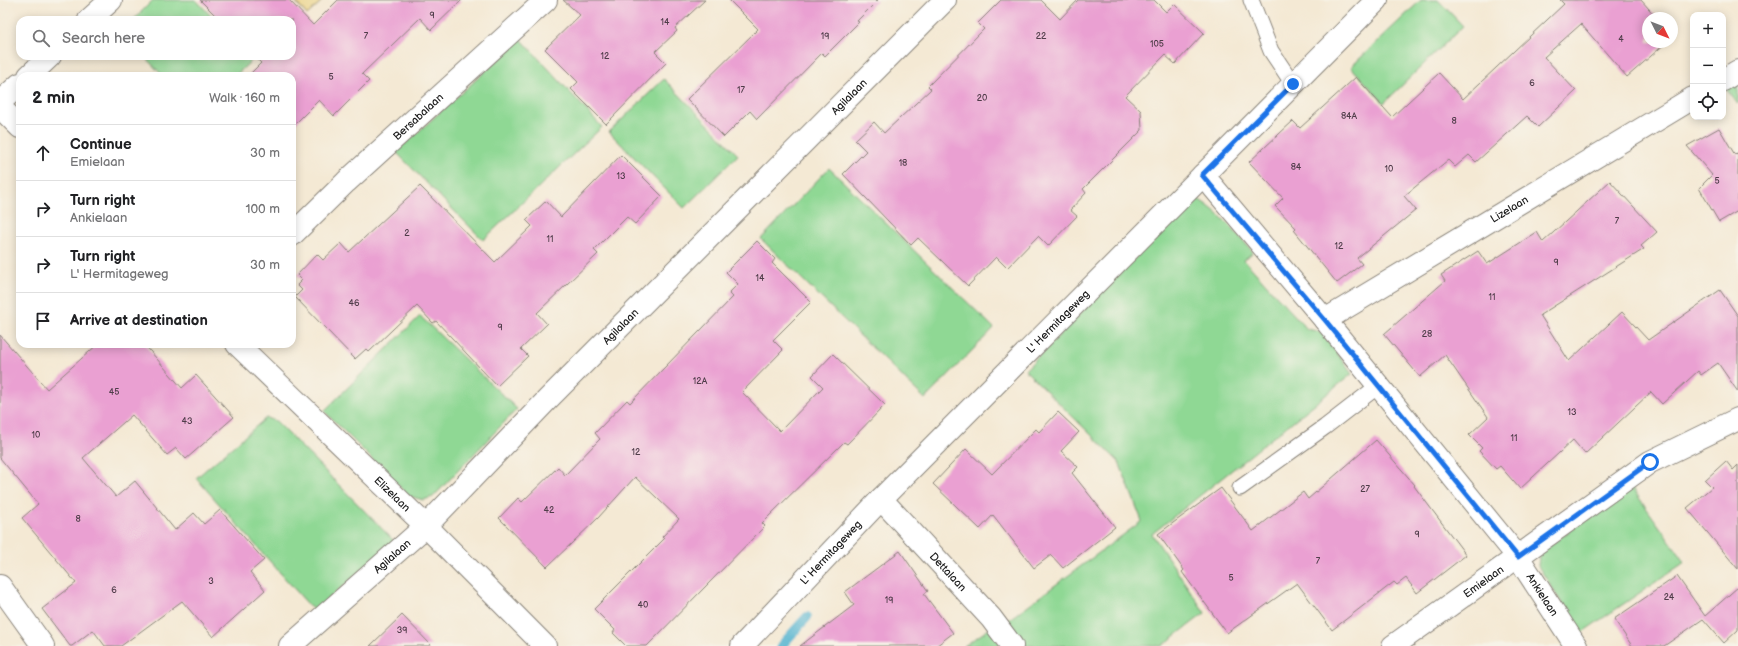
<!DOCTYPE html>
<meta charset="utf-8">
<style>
body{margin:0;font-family:"Balsamiq Sans",sans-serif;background:#f6f6f6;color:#202124}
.controls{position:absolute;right:12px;top:12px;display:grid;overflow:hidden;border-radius:8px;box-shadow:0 2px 10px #0003}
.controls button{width:36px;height:36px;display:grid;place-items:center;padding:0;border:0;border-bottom:1px solid #e0e0e0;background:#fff;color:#202124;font:20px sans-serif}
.compass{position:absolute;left:1642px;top:12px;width:36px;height:36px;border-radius:50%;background:#fff;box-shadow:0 2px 10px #0003;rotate:132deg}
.stop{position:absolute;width:12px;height:12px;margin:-9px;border:3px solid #1a73e8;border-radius:50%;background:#fff}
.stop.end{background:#1a73e8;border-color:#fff;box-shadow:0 1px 4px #0008}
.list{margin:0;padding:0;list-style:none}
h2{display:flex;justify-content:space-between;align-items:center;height:52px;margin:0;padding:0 16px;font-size:17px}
h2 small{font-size:13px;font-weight:400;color:#757577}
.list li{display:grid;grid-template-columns:26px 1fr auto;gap:12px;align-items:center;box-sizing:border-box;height:56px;padding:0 16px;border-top:1px solid #e0e0e0}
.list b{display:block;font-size:15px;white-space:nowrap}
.list p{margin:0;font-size:13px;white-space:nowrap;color:#757577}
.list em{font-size:13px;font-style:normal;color:#757577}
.icon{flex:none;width:22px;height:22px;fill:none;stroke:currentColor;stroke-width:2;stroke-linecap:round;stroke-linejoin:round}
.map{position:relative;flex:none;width:1738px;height:646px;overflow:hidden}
.search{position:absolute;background:#fff;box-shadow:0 2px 10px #0003;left:16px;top:16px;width:280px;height:44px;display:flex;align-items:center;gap:10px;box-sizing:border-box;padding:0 14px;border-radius:12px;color:#757577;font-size:15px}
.panel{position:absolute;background:#fff;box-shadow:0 2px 10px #0003;left:16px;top:72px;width:280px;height:276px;border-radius:12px}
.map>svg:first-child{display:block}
</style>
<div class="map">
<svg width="1738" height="646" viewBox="0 0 1738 646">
<rect width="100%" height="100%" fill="#f7f3e8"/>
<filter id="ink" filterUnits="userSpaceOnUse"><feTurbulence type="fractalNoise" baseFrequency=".025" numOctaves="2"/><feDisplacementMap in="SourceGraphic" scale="8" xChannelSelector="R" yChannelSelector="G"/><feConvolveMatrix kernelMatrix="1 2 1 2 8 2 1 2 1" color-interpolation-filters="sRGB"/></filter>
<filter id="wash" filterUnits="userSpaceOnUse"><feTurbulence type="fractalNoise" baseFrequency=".012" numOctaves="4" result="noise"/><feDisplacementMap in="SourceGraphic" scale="16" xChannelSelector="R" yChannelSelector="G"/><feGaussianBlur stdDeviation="0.9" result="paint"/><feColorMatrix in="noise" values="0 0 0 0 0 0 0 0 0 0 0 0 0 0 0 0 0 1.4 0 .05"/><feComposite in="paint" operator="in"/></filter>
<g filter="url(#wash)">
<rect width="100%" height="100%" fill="#f4e9d4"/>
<g fill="#8fd894" stroke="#567a58">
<path d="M153,0H196L215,20H133Z"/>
<path d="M1421,0H1438L1463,26L1384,103L1351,67Z"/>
<path d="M521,39L602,127L483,240L396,152Z"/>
<path d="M144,56H250L253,59L235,76H163Z"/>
<path d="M664,79L738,155L684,208L609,132Z"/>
<path d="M1738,82V104L1726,89Z"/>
<path d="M829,168L994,328L925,399L761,239Z"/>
<path d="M1198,199C1221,213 1236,233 1253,252L1244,260L1307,329L1321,332L1352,374L1152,534L1205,613L1162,646H1023L1004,623L1142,521L1119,462L1025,370L1188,204Z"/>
<path d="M420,316L517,409L433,497L423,500L409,496L324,411Z"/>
<path d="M266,418L276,421L395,542L314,611L196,478Z"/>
<path d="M1632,488L1685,562L1581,633L1538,566L1539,557L1544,549Z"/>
<path d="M989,629L1002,646H964Z"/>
</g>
<path fill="#eeda9e" stroke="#857b5d" d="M294,0H323L307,15Z"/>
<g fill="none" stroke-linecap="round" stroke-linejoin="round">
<path stroke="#51b3d0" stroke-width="10" d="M781,646L807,617"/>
</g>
<g id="blocks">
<g fill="#eaa0d2">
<path d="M200,0H289L313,25L338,0H462L431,30L420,18L362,74L369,81L334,116L319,100L292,127V76H248L261,63L254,56H292V20H220Z"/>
<path d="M563,0H705L675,28L677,31L655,52L666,63L606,124L571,89L578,82L545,49L580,15Z"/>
<path d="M729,0H878L857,21L859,22L825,56L822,53L757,119L750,111L724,137L687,99L758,29Z"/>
<path d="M1001,0H1041L1060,19L1078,0H1154L1166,12L1174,4L1204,33L1175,64L1165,55L1125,96L1141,111L1142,130L1083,189L1086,193L1070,210L1077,216L1048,246L1038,236L1007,268L996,257L968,286L918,238L911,245L843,174L866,151L855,140L874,122L884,133L931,89L928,86L984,29L978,23Z"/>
<path d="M1560,0H1641L1657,18H1648V42H1667L1627,77L1581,24L1544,57L1576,91L1538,127L1527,116L1476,162L1469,155L1455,167L1448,160L1404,196L1416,210L1357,258L1362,264L1337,283L1294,230L1296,228L1275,206L1283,198L1249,162L1293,121L1300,128L1356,77L1392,117L1439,73L1463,99L1564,4Z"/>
<path d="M1719,128L1735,155L1738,152V211L1719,222L1699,188L1712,175L1687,146Z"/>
<path d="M621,155L662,196L635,224L627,217L594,250L598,254L537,313L547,324L521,349L528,356L497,386L436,321L433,323L417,306L369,352L366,349L355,359L295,297L302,290L297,285L302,280L297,275L317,254L323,260L341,243L349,252L420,186L495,262L532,226L526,220L546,201L561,217Z"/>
<path d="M1610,181L1657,232L1641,246L1644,249L1540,315L1569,361L1622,312L1648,340L1720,290L1738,316V392L1718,363L1701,375L1698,371L1662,404L1651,392L1585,454L1573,440L1520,489L1500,466L1496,469L1479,451L1482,448L1469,435L1488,417L1445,355L1420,377L1384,334L1445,281L1441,275L1478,251L1487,264L1537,232L1543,242Z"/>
<path d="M757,241L775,259L772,263L811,302L773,340L783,350L742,392L780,431L823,387L812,376L833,354L885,405L847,444L844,442L762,523L765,526L647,646H626L613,633L615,630L594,609L664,539L662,537L679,519L635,477L598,518L547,567L499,518L518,498L522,502L558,467L565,475L600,439L595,433L627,400L630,403L733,297L729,293L738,284L726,272Z"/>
<path d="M0,335L47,389L98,344H144L182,388L196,375L234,417L186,459L176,448L167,455L132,415L83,458L116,497L135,481L175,530L194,513L204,524L220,510L264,560L250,572L265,590L213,637L182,601L121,646H105L93,630L72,646H70L42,609L76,583L22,518L38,504L0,458Z"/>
<path d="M1058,412L1079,432L1061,451L1078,467L1072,473L1115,527L1063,568L1051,555L1034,568L993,515L980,529L933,484L966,449L992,474L1036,429L1039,432Z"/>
<path d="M1376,440L1415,485L1414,486L1466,555L1417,593L1406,578L1397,585L1394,582L1332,630L1297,583L1227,633L1182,572L1184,570L1158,534L1221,488L1253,531L1303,492L1308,499Z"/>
<path d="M1726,461L1733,470L1738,465V569L1687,508L1712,487L1705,480Z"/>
<path d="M900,551L928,591L924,594L953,633L936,646H800L854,605L845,592Z"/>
<path d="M1677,576L1705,616L1738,587V630L1724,643L1703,619L1664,646H1632L1614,619Z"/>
<path d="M402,615L432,646H370Z"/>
</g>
</g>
</g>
<g filter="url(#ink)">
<use href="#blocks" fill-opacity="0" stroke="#888278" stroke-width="1"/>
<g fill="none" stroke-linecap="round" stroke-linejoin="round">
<defs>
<g id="service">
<path d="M1251,0L1271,51L1293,84"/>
<path d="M1240,488L1325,427L1378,386"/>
</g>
<g id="minor">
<path d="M89,20L111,0"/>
<path d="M29,76L50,56"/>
<path d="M1723,80L1738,71"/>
<path d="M0,102L20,84"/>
<path d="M0,107L20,127"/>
<path id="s1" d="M1203,175L1325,320L1518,557L1576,646"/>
<path id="s2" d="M292,235L346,182L546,0"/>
<path id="s3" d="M1325,320L1693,98"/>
<path id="s4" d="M237,344L426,526L545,646"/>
<path id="s5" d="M881,499L991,618L1012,646"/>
<path d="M0,586L43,646"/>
<path id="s6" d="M290,646L426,526L548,399L945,0"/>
<path id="s7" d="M742,646L881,499L1377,0"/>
<path id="s8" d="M1393,646L1650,462L1738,419"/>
</g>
</defs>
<use href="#service" stroke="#888278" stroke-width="17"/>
<use href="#minor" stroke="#888278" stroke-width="24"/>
<use href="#service" stroke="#fff" stroke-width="15"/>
<use href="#minor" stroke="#fff" stroke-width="22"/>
</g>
</g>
<g fill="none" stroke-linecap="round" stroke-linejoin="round" filter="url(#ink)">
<path stroke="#1a73e8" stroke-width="5" d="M1293,84L1202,175L1325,320L1518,557L1650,462"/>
</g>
<g text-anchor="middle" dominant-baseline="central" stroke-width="3" stroke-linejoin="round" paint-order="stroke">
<g font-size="9" fill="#503d4a">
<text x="432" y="15">9</text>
<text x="665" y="22">14</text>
<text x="366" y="36">7</text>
<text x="825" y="36">19</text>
<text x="1041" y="36">22</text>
<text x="1621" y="39">4</text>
<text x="1157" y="44">105</text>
<text x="605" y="56">12</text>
<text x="331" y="77">5</text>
<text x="1532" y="83">6</text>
<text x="741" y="90">17</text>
<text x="982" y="98">20</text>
<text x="1349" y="116">84A</text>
<text x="1454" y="121">8</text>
<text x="903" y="163">18</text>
<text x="1296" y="167">84</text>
<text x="1389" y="169">10</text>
<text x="621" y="176">13</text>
<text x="1717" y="181">5</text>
<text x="1617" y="221">7</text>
<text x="407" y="233">2</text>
<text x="550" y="239">11</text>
<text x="1339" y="246">12</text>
<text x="1556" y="262">9</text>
<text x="760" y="278">14</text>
<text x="1492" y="297">11</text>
<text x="354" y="303">46</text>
<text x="500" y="327">9</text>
<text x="1427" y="334">28</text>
<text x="700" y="381">12A</text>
<text x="114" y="392">45</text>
<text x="1572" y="412">13</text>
<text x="187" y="421">43</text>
<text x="36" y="435">10</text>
<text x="1514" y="438">11</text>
<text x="636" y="452">12</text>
<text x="1365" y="489">27</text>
<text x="549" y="510">42</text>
<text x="78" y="519">8</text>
<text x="1417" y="534">9</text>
<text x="1318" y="561">7</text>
<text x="1231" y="578">5</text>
<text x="211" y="581">3</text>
<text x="114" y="590">6</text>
<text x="1669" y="597">24</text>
<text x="889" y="600">19</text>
<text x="643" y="605">40</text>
<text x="402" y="630">39</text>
</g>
<g font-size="11" fill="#1c1c1c" stroke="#f7f3e8">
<text stroke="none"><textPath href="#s6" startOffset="784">Agilalaan</textPath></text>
<text stroke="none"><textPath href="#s2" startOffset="173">Bersabalaan</textPath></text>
<text stroke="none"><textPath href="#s3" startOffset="215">Lizelaan</textPath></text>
<text stroke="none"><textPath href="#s7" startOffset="453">L' Hermitageweg</textPath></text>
<text stroke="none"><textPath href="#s6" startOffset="460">Agilalaan</textPath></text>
<text stroke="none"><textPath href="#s4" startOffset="216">Elizelaan</textPath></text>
<text stroke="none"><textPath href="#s7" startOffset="129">L' Hermitageweg</textPath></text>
<text stroke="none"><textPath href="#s6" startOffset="136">Agilalaan</textPath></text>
<text stroke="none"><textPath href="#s5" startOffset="99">Dettalaan</textPath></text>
<text stroke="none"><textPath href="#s8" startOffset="111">Emielaan</textPath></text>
<text stroke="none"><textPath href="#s1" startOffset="540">Ankielaan</textPath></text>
</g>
</g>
</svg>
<div class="controls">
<button>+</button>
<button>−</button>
<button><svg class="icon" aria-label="locate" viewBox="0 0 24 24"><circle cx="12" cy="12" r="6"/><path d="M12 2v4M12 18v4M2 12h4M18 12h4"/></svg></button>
</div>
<svg class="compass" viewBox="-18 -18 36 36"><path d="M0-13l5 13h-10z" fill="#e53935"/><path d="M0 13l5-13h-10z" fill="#757577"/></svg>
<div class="stop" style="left:1650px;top:462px"></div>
<div class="stop end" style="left:1293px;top:84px"></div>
<div class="search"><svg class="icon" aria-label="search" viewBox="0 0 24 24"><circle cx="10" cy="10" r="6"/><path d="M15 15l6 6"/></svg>Search here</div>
<section class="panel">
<h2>2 min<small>Walk · 160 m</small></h2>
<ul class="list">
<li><svg class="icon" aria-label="ahead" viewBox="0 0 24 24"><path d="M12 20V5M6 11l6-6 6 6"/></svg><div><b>Continue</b><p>Emielaan</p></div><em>30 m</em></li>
<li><svg class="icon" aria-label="right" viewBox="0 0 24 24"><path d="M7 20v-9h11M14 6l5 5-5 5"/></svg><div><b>Turn right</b><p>Ankielaan</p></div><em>100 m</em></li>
<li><svg class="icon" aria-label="right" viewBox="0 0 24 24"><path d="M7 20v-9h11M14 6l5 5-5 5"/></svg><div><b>Turn right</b><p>L' Hermitageweg</p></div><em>30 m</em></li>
<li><svg class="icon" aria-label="arrive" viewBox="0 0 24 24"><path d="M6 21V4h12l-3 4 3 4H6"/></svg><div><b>Arrive at destination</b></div></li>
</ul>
</section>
</div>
